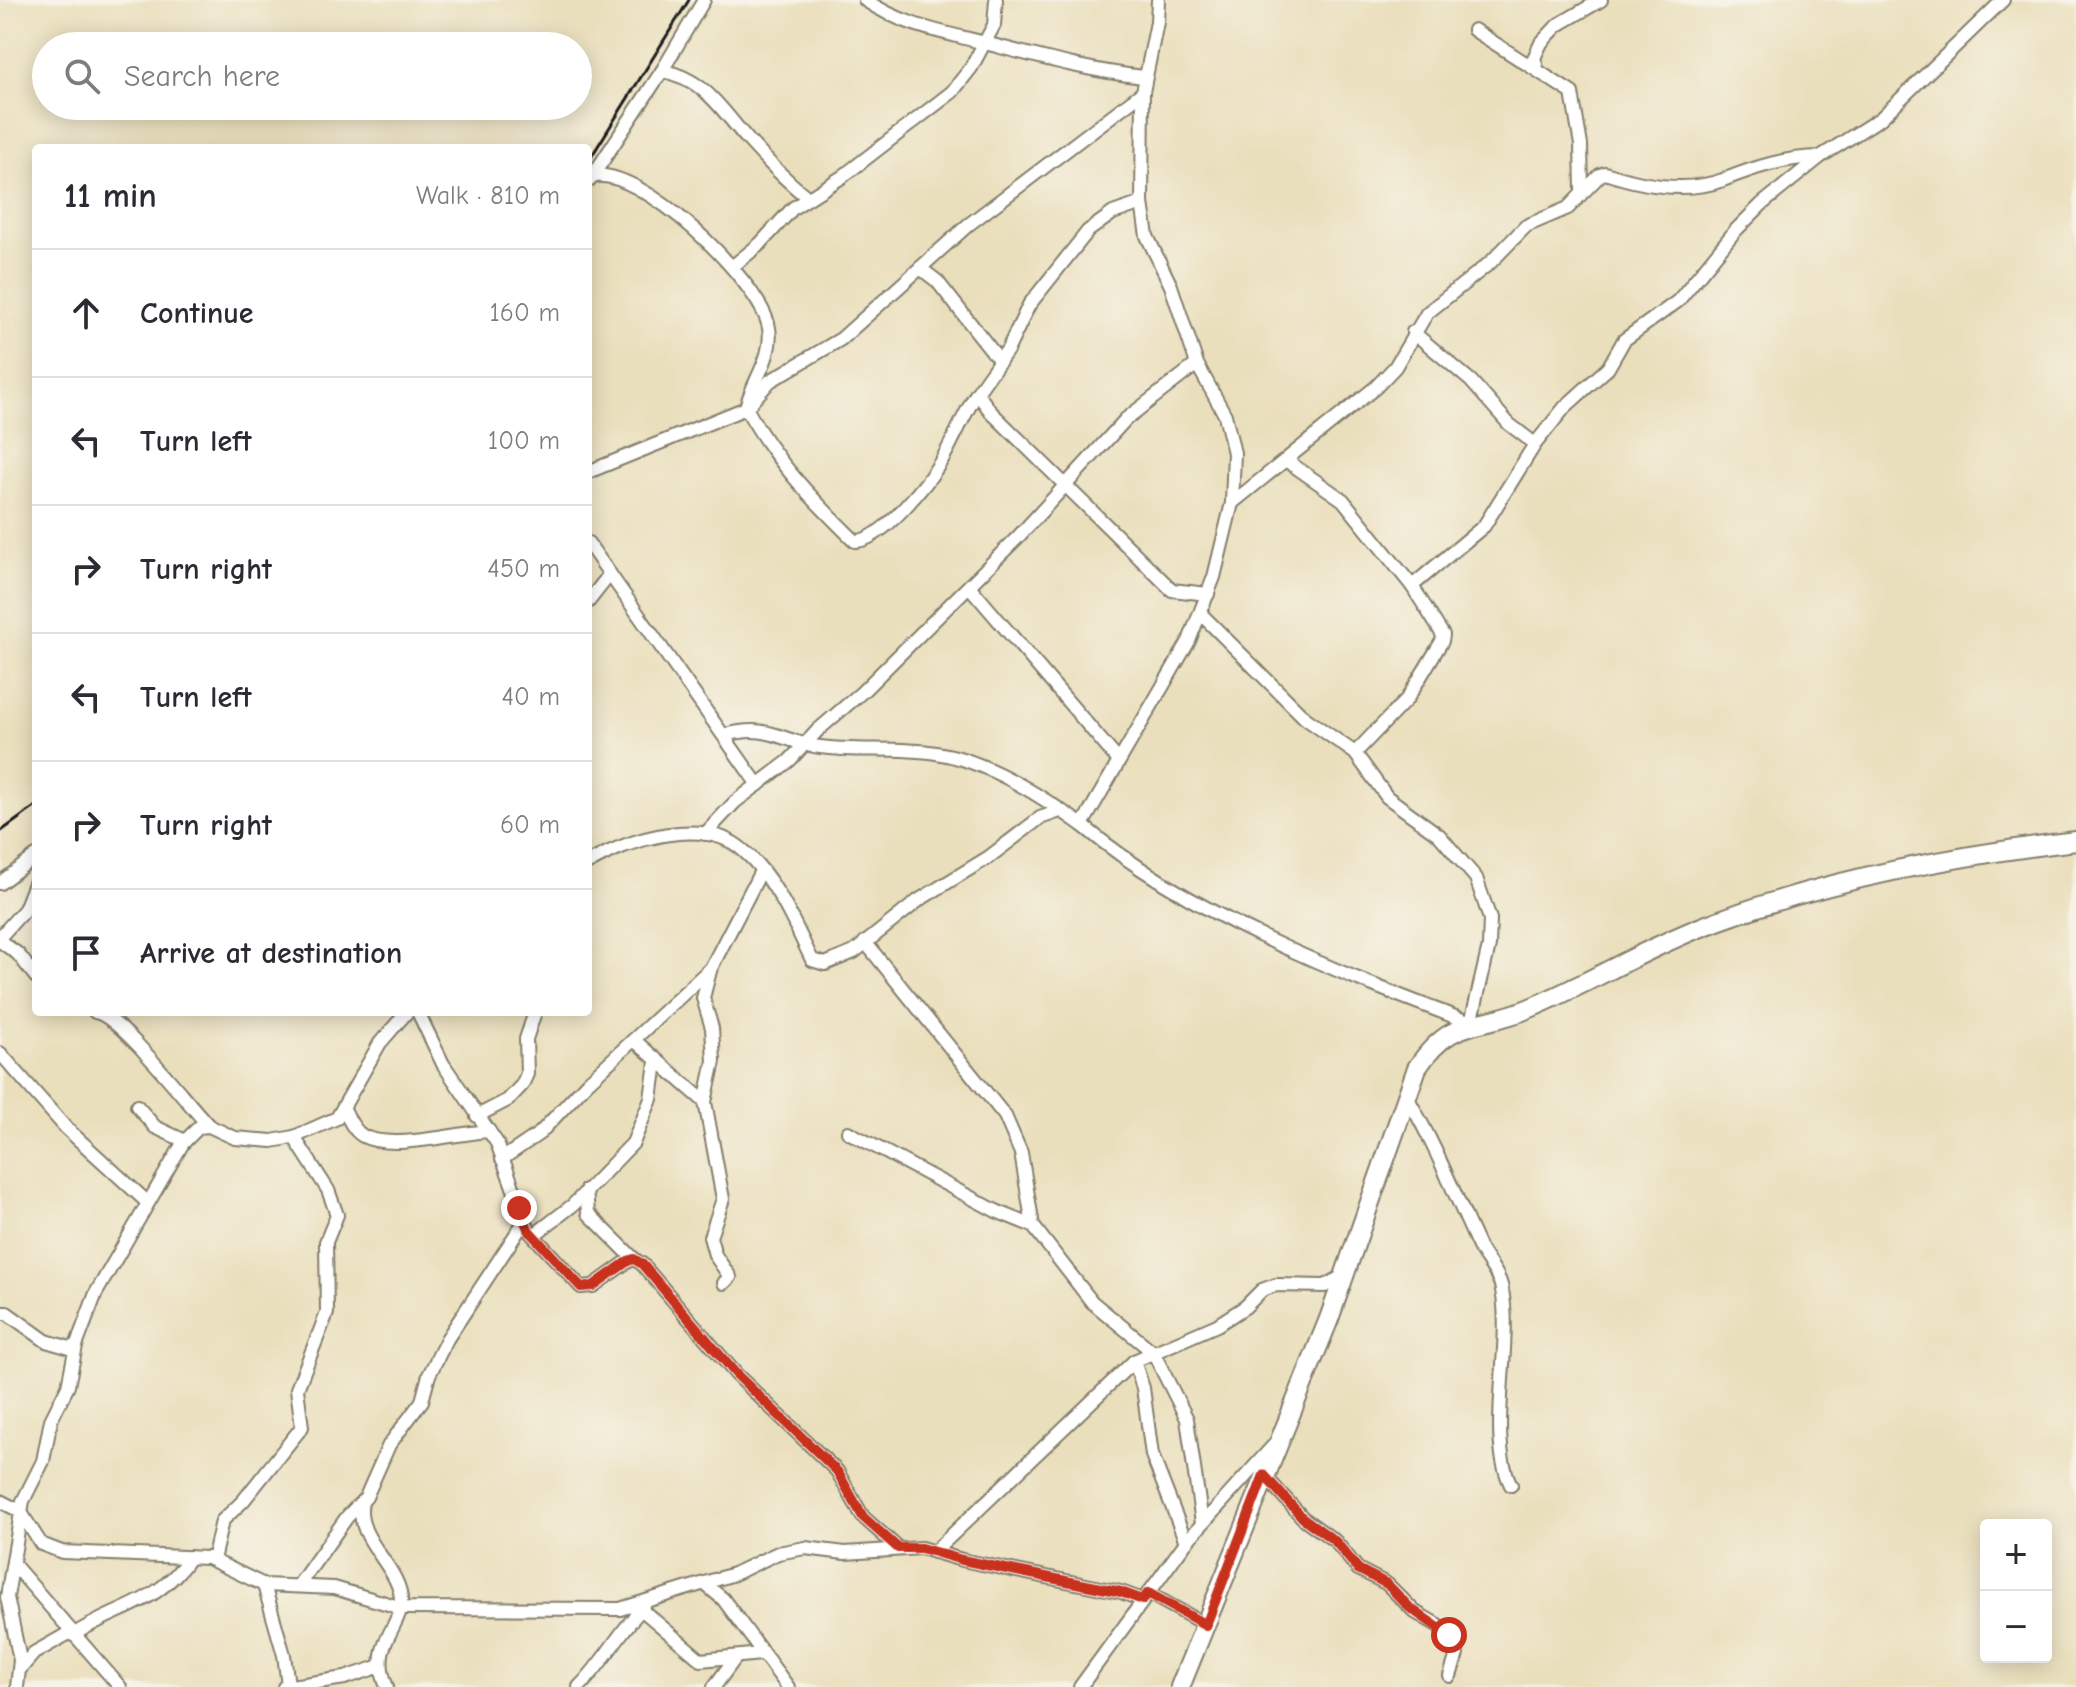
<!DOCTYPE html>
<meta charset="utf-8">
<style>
body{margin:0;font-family:"Comic Neue",sans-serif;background:#f2f2f3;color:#2b2b33}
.controls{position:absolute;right:24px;bottom:24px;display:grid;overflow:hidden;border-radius:8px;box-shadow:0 4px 20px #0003}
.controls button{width:72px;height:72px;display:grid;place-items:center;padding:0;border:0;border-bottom:2px solid #e1e1e2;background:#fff;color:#2b2b33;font:40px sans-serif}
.stop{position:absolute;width:24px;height:24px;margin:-18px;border:6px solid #c8321e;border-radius:50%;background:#fff}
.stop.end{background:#c8321e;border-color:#fff;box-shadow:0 2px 8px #0008}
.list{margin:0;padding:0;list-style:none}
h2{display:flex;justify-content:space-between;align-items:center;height:104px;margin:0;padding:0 32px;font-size:34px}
h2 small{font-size:26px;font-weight:400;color:#7c7c81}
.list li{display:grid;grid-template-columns:52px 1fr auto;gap:24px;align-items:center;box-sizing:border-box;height:128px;padding:0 32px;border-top:2px solid #e1e1e2}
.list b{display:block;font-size:30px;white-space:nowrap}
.list em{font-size:26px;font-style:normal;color:#7c7c81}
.icon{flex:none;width:44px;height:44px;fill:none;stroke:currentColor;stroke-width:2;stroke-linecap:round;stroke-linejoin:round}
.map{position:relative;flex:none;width:2076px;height:1687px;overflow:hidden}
.search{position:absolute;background:#fff;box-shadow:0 4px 20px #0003;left:32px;top:32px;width:560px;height:88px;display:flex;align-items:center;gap:20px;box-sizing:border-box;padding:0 28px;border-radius:44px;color:#7c7c81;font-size:30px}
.panel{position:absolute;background:#fff;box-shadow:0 4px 20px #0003;left:32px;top:144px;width:560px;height:872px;border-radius:8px}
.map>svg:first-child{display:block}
</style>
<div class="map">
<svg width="2076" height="1687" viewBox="0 0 2076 1687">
<rect width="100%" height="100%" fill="#f7f3e8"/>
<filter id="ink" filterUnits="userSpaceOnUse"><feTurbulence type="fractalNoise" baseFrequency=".0125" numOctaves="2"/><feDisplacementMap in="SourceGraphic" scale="16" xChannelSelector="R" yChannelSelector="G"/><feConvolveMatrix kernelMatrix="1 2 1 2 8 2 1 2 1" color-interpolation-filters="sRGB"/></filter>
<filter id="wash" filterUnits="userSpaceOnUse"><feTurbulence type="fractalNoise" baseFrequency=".006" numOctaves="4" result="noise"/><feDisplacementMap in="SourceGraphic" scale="32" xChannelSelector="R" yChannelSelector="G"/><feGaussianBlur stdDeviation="1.8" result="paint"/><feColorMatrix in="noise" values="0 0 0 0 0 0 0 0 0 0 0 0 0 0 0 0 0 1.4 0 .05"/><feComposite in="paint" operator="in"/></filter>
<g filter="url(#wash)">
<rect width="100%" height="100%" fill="#eadfbc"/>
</g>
<g filter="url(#ink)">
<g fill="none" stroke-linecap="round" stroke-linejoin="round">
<defs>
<g id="street">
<path d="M865,0C902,25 938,31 981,42C1035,56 1088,71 1144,77"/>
<path d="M1158,0L1157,22L1143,92L1142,203L1147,236L1171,286L1197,364L1225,415L1234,453L1232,503L1214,577L1189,641L1082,825C1191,916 1339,973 1471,1023L1489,946L1490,919L1476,878L1439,835L1387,797L1355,753L1305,718L1201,614"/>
<path d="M1474,30L1572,93L1581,145L1582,190"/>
<path d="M1537,68L1534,58L1541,43L1558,25L1601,0"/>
<path d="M662,71C705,78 722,111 749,141C767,161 787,181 808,198"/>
<path d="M591,177C638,162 762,283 769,328C774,358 752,380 746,408C775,461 813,500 855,541C882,542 930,480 943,458C955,437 964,414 977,393"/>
<path d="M590,180L662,71L704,0"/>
<path d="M1142,203L1113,213L1088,231L1029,305L1008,349L977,393L991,412L1172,590L1208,594"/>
<path d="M733,266L760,244L793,208L842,177L952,92L971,68L994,25L996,0"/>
<path d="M920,268L937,281L1000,361"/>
<path d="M1413,332L1471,381L1509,424L1535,444L1565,407L1608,368L1624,340L1678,301L1735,231L1762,204L1820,157L1881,118L2003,0"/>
<path d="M1287,461L1343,500L1412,586"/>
<path d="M588,472L746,408L770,381L841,339L968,225L1143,92"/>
<path d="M1232,503L1376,387L1395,367L1427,313L1491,262L1526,226L1568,208L1600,175L1605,173C1641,185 1685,194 1723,180C1753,168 1786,157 1820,157"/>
<path d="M588,543L758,785"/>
<path d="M969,586L1118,760"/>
<path d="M588,602L610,574"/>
<path d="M726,735C770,723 781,742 820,747C858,752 897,747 936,753C986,760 1041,796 1082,825"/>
<path d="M1355,753L1407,699L1442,641L1443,635L1412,586L1484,526L1535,444"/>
<path d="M705,834L735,802L789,761L818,730L862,692L1018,537L1126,419L1197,364"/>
<path d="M588,863C628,840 704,814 744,851C776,879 794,923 812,960L825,964L854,952L919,900L989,857L1040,818L1060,811"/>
<path d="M0,883L36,856"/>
<path d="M0,937L25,909L36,881"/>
<path d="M0,941L18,954L36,977"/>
<path d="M865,942L1005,1116L1021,1153L1033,1226"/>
<path d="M710,971L703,998L712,1028L714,1061L705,1102L723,1199L710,1237L715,1255L730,1277L724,1283"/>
<path d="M95,1012C120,1015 187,1103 209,1126"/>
<path d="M418,1012L443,1064L497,1143L529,1231L581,1287L593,1286L628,1261L634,1259L642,1264L736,1374L837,1471L863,1517L898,1548"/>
<path d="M634,1040L705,1102"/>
<path d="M0,1053L66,1128L147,1202"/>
<path d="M1407,1097C1436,1146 1455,1196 1479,1247C1486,1261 1500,1274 1502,1290C1513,1347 1486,1436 1511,1485"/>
<path d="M137,1106L155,1127L185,1141"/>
<path d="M345,1111C349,1120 354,1131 363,1136C391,1151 457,1133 489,1131"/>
<path d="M477,1116L508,1100L522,1085L527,1074L526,1039L535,1012"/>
<path d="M848,1132L996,1211L1033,1226L1092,1302L1153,1352L1187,1419L1202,1523"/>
<path d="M502,1159L540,1133L587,1083L711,968L761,871"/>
<path d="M586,1190L588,1213L634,1259"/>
<path d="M534,1235L573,1205L633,1143L651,1099L656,1062"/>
<path d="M0,1313H7L46,1341L70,1348L76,1346"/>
<path d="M1134,1361L1143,1388L1152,1455L1186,1542"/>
<path d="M1264,1475L1303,1518L1335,1541L1358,1569L1387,1584L1415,1612L1441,1627L1454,1641L1457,1654L1450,1676"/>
<path d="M0,1501L20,1511L41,1544L62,1552L208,1558L264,1585L334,1588L402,1608L620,1609L734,1574L778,1553L805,1548L845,1553L921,1548L962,1560L1121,1592L1143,1600"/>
<path d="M362,1502C354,1535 393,1562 400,1592C408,1626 367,1640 387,1687"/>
<path d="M934,1552L1134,1361L1217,1325L1245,1307L1262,1290L1276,1285L1325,1286L1345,1275"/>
<path d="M213,1560L222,1521L243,1501L302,1427L297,1389L327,1313L326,1242L337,1215L328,1190L294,1137"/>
<path d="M14,1565L120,1687"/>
<path d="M705,1584L723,1599L788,1687"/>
<path d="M264,1585L284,1655L288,1685"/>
<path d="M298,1586L347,1517L366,1497L389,1445L422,1401L429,1375L447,1339L524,1222"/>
<path d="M1148,1593L1206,1625"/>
<path d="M641,1609L701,1660L761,1654"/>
<path d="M73,1635C117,1606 158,1605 190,1557"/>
<path d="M21,1668L34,1653L71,1632"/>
<path d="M17,1687L20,1660L7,1597L23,1501L43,1461L51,1420L68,1386L76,1346L96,1293L183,1143L199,1127L209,1126L235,1138L272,1141L294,1137L337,1118L380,1043L407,1012"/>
<path d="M284,1687L345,1678L381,1666"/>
<path d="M579,1687C604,1662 620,1631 644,1606"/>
<path d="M714,1687L736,1657"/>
<path d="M1080,1687L1186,1542L1273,1446"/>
</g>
<path id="secondary" d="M1180,1687L1329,1319L1417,1068C1452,1015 1479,1030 1530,1008C1587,984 1641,951 1699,928C1818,881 1950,856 2076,841"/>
</defs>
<use href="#street" stroke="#837e6c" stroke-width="16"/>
<use href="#secondary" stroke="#837e6c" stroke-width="22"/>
<use href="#street" stroke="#fff" stroke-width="12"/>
<use href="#secondary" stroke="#fff" stroke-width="18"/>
<g stroke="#1c1c1c" stroke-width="3">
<path d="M588,162L689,0"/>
<path d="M0,832L36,806"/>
</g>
</g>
</g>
<g fill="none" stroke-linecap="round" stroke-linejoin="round" filter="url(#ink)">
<path stroke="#c8321e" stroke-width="10" d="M519,1208L529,1231L581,1287L593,1286L628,1261L634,1259L642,1264L736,1374L837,1471L863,1517L898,1548H921L962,1560L1121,1592L1143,1600L1148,1593L1206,1625L1264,1475L1303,1518L1335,1541L1358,1569L1387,1584L1410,1608L1449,1635"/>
</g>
</svg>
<div class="controls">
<button>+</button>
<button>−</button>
</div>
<div class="stop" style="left:1449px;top:1635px"></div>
<div class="stop end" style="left:519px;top:1208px"></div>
<div class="search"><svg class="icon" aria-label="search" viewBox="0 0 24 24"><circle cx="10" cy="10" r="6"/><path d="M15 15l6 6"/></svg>Search here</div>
<section class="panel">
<h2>11 min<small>Walk · 810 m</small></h2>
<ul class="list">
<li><svg class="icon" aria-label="ahead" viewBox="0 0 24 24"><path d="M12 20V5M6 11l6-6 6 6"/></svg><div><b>Continue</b></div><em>160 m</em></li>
<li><svg class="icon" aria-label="left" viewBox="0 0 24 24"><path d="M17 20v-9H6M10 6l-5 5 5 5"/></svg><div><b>Turn left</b></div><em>100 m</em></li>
<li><svg class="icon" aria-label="right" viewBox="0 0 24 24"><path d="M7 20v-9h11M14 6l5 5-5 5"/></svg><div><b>Turn right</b></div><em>450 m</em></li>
<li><svg class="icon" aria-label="left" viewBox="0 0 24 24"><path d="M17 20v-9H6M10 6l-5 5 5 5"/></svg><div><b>Turn left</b></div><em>40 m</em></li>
<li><svg class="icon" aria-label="right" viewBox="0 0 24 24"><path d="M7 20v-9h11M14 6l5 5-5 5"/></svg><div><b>Turn right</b></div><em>60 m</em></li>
<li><svg class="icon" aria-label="arrive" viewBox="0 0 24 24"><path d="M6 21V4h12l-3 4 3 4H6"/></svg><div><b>Arrive at destination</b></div></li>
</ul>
</section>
</div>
